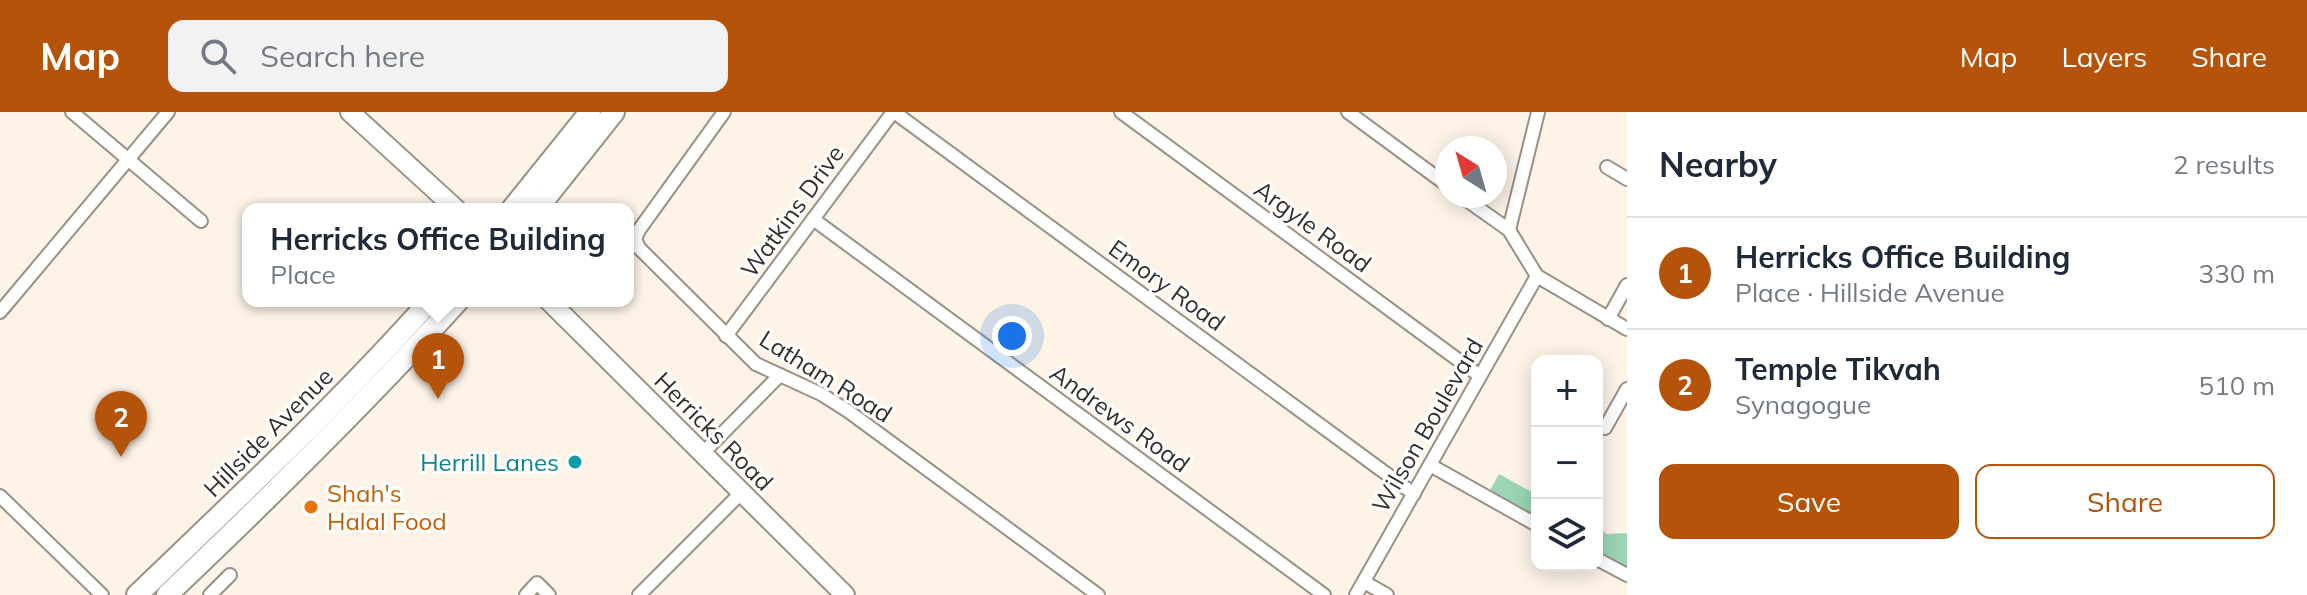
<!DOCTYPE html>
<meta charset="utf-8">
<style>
body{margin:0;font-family:Mulish,sans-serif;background:#f2f2f3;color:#1f2937}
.controls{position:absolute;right:24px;bottom:24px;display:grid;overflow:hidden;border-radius:16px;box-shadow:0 4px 20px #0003}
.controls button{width:72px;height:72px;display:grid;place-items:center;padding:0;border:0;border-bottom:2px solid #e0e1e3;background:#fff;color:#1f2937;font:40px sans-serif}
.compass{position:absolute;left:1435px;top:24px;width:72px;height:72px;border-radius:50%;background:#fff;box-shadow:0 4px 20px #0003;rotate:323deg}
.you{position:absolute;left:1012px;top:224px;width:28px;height:28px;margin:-20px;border:6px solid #fff;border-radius:50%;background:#1a73e8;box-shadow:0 0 0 12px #1a73e833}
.badge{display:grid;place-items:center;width:52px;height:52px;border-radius:50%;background:#b45309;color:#fff;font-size:26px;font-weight:700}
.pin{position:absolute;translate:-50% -66px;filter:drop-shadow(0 2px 4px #0008)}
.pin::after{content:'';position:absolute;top:42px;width:28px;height:24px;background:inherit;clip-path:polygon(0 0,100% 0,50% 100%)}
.popup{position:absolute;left:242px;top:91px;width:392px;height:104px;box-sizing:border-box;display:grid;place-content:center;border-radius:16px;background:#fff;filter:drop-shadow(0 2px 6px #0005);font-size:26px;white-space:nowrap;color:#747a83}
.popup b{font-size:30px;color:#1f2937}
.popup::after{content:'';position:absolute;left:50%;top:100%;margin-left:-16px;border:16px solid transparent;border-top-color:#fff}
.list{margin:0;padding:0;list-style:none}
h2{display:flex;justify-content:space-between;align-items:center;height:104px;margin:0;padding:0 32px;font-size:34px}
h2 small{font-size:26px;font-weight:400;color:#747a83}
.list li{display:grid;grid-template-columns:52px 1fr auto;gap:24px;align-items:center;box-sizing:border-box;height:112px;padding:0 32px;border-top:2px solid #e0e1e3}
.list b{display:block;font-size:30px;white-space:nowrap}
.list p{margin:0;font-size:26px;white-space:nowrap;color:#747a83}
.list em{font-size:26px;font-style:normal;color:#747a83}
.actions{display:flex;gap:16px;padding:24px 32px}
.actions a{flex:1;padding:18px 0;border:2px solid #b45309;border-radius:16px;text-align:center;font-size:28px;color:#b45309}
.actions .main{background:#b45309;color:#fff}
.icon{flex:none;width:44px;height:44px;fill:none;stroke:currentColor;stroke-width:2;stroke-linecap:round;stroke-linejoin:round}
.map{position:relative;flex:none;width:1627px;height:483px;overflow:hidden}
header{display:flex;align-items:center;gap:48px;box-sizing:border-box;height:112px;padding:0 40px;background:#b45309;color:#fff}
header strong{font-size:38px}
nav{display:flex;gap:44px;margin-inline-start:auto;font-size:28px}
.search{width:560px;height:72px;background:#f2f2f3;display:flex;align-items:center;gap:20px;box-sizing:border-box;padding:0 28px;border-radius:16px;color:#747a83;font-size:30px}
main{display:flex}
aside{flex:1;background:#fff}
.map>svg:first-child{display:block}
</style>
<header>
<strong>Map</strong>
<div class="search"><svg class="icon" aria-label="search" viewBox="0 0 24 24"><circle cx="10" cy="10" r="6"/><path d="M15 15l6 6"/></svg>Search here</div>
<nav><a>Map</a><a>Layers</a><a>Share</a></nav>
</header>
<main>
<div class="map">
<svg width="1627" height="483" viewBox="0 0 1627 483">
<rect width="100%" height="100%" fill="#fdf3e7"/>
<g fill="#9bd5b5">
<path d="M1499,362L1537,383V409L1488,382Z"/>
<path d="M1597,416L1607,422L1627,421V459L1597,442Z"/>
</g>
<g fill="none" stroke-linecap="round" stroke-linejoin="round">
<defs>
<g id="minor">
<path d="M72,0L201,109"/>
<path d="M724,0L639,118L635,127L639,136L756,252L821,282L848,299L1098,483"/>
<path d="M894,0L1414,382"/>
<path d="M1121,0L1480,264"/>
<path d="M1348,0L1447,73"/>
<path d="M1607,55L1627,67"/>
<path d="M1461,84L1509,118L1537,164L1627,217"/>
<path d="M813,107L1324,483"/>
<path d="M1509,118L1538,0"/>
<path d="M0,200L168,0"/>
<path d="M1608,207L1627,173"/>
<path d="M726,224L893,0"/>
<path d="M1605,316L1627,277"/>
<path d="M703,341L780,263"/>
<path d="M1430,353L1537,413"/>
<path d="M0,384L102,483"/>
<path d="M1597,447L1627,463"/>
<path d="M1364,470L1387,483"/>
<path d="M210,483L230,463"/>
<path d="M526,483L537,471L549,483"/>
<path d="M639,483L742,380"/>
<path d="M1356,483L1537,164"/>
</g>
<g id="secondary">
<path d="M350,0L456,97"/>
<path d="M549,189L845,483"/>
</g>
<g id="primary">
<path d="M512,97L590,0"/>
<path d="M537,97L614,0"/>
<path d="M137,483C237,387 338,292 430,189"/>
<path d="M167,483C267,388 365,292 458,189"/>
</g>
</defs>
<use href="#minor" stroke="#9a9086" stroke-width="16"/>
<use href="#secondary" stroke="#9a9086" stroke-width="22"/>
<use href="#primary" stroke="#9a9086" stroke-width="24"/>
<use href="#minor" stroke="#fff" stroke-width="12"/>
<use href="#secondary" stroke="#fff" stroke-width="18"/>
<use href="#primary" stroke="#fff" stroke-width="20"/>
</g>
<circle fill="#0f9aa8" stroke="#fff" stroke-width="3" cx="575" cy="350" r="8"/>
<circle fill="#e8710a" stroke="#fff" stroke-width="3" cx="311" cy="395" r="8"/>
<g text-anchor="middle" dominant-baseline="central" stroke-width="6" stroke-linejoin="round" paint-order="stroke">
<g font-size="24" fill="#332f2b" stroke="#fff">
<text transform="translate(792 99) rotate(-54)">Watkins Drive</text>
<text transform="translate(1313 114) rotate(36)">Argyle Road</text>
<text transform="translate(1167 173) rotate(36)">Emory Road</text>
<text transform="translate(826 264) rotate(32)">Latham Road</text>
<text transform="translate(1120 306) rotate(36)">Andrews Road</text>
<text transform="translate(1427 313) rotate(-60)">Wilson Boulevard</text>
<text transform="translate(714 319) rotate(45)">Herricks Road</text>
<text transform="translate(268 320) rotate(-45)">Hillside Avenue</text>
</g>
<g font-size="24" fill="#0d838f" stroke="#fff" text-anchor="end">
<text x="559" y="350">Herrill Lanes</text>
</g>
<g font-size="24" fill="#c56008" stroke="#fff" text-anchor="start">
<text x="327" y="381">Shah's<tspan x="327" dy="28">Halal Food</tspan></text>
</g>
</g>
</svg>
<div class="controls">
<button>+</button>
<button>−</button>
<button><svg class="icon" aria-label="layers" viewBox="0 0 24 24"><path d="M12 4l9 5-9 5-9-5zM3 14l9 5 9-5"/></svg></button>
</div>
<svg class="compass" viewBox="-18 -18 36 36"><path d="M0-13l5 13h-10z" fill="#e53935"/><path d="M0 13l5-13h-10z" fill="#747a83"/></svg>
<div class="you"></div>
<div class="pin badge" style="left:438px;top:287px">1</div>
<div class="popup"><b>Herricks Office Building</b>Place</div>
<div class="pin badge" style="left:121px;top:345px">2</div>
</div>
<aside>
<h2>Nearby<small>2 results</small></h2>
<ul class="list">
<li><span class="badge">1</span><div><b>Herricks Office Building</b><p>Place · Hillside Avenue</p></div><em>330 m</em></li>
<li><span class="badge">2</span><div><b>Temple Tikvah</b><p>Synagogue</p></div><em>510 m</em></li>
</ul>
<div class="actions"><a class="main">Save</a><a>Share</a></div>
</aside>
</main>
